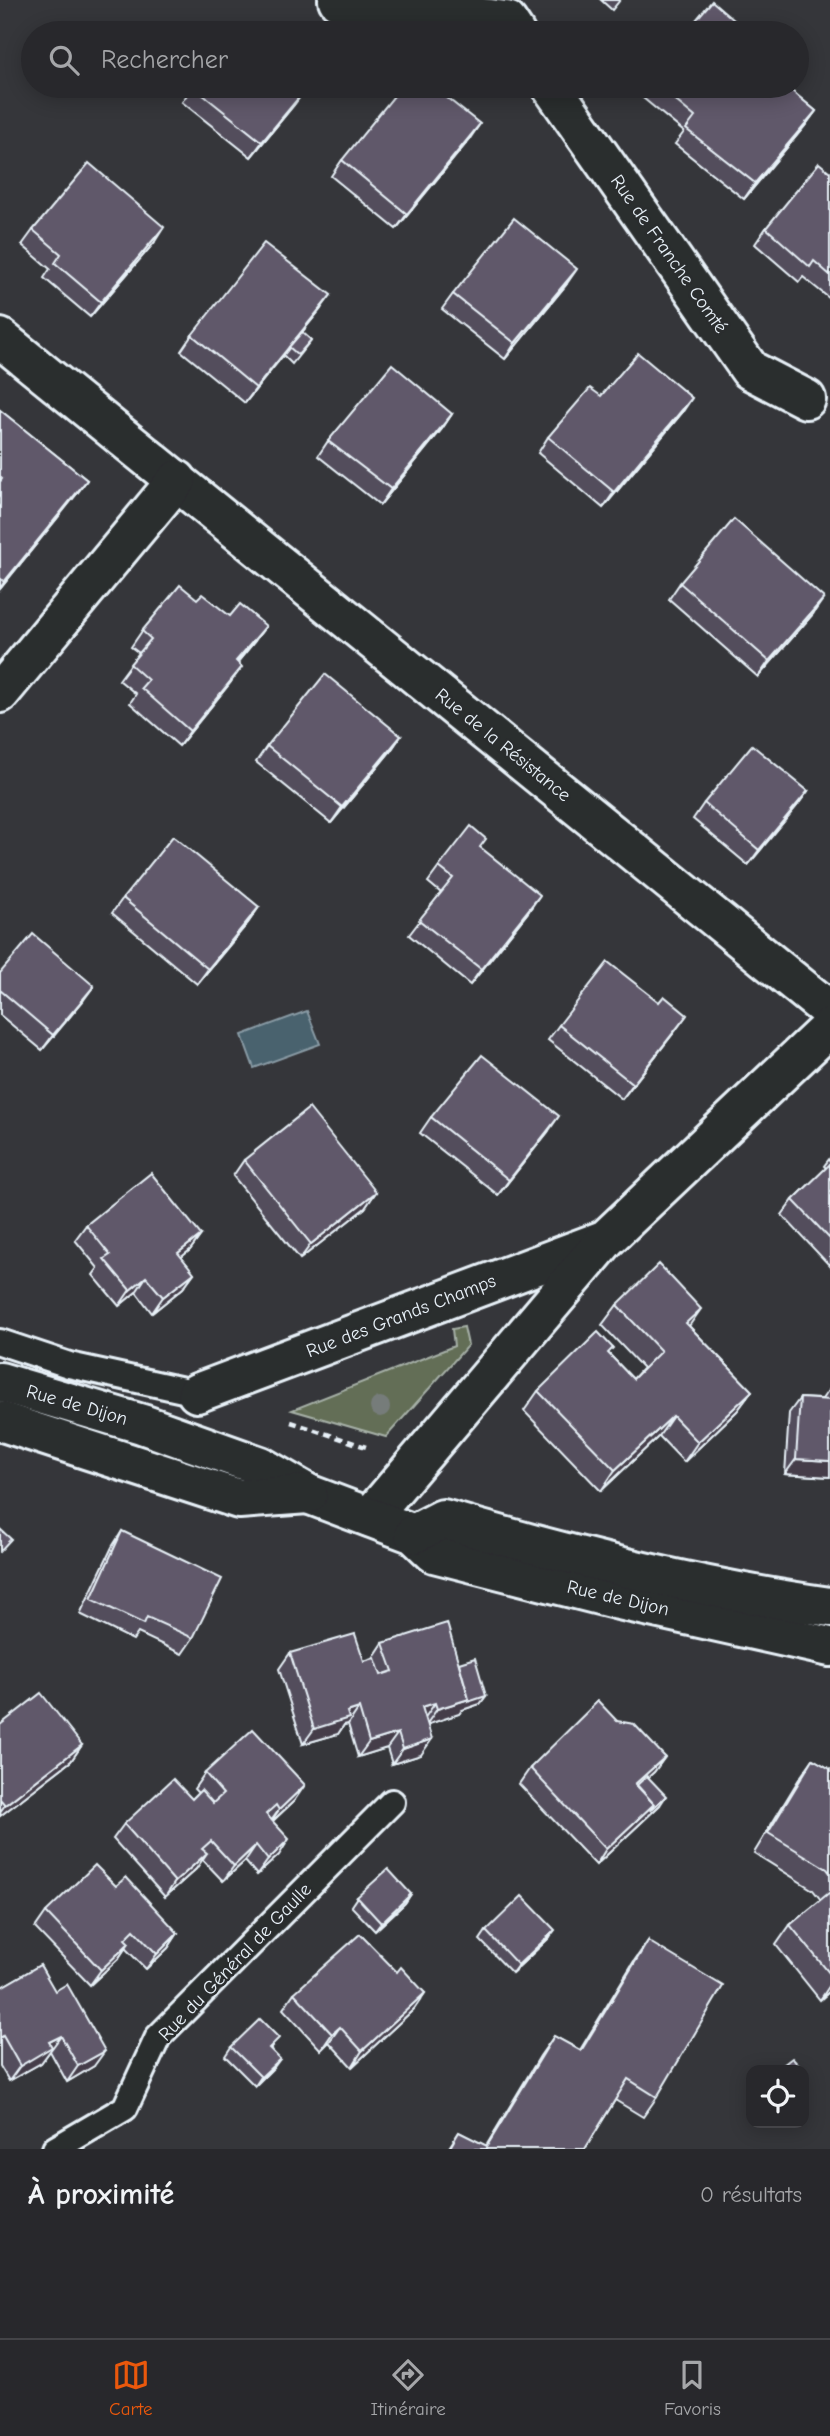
<!DOCTYPE html>
<html lang="fr">
<meta charset="utf-8">
<style>
body{margin:0;font-family:"Comic Neue",sans-serif;background:#343438;color:#f1f3f6}
.controls{position:absolute;right:21px;bottom:21px;display:grid;overflow:hidden;border-radius:14px;box-shadow:0 4px 18px #0003}
.controls button{width:63px;height:63px;display:grid;place-items:center;padding:0;border:0;border-bottom:2px solid #444448;background:#28282c;color:#f1f3f6;font:35px sans-serif}
.list{margin:0;padding:0;list-style:none}
h2{display:flex;justify-content:space-between;align-items:center;height:91px;margin:0;padding:0 28px;font-size:30px}
h2 small{font-size:23px;font-weight:400;color:#a5a6a9}
.icon{flex:none;width:38px;height:38px;fill:none;stroke:currentColor;stroke-width:2;stroke-linecap:round;stroke-linejoin:round}
.map{position:relative;flex:none;width:830px;height:2149px;overflow:hidden}
.search{position:absolute;background:#28282c;box-shadow:0 4px 18px #0003;left:21px;right:21px;top:21px;height:77px;display:flex;align-items:center;gap:18px;box-sizing:border-box;padding:0 24px;border-radius:38px;color:#a5a6a9;font-size:26px}
.sheet{height:189px;background:#28282c}
nav{display:flex;justify-content:space-around;align-items:center;box-sizing:border-box;height:98px;border-top:2px solid #444448;background:#28282c;font-size:19px;color:#a5a6a9}
nav a{display:grid;justify-items:center;gap:4px}
nav .on{color:#ea580c}
.map>svg:first-child{display:block}
</style>
<div class="map">
<svg width="830" height="2149" viewBox="0 0 830 2149">
<rect width="100%" height="100%" fill="#35363a"/>
<filter id="ink" filterUnits="userSpaceOnUse"><feTurbulence type="fractalNoise" baseFrequency=".0143" numOctaves="2"/><feDisplacementMap in="SourceGraphic" scale="14" xChannelSelector="R" yChannelSelector="G"/><feConvolveMatrix kernelMatrix="1 2 1 2 8 2 1 2 1" color-interpolation-filters="sRGB"/></filter>
<g filter="url(#ink)">
<path fill="#636e56" stroke="#a6b0a7" stroke-width="2" d="M464,1327L468,1345L386,1437L292,1410L454,1346L452,1329Z"/>
<path fill="#4a626e" stroke="#899ba5" stroke-width="2" d="M307,1011L320,1044L254,1068L242,1035Z"/>
<g fill="none" stroke-linecap="round" stroke-linejoin="round">
<defs>
<g id="service">
<path d="M0,1342L69,1365L197,1393"/>
<path d="M55,2149L125,2108L158,2037L392,1802"/>
</g>
<g id="minor">
<path d="M338,0L507,21L515,33"/>
<path d="M551,86L750,370L806,399"/>
<path d="M0,338L830,1011"/>
<path d="M0,693L177,480"/>
<path d="M197,1393L601,1241"/>
<path d="M370,1517L606,1239L830,1027"/>
</g>
<g id="tertiary">
<path d="M0,1382L142,1424L260,1466L308,1494L414,1534L434,1553L619,1600L830,1647"/>
<path d="M0,1421L239,1499L308,1494"/>
<path d="M414,1534L443,1519C569,1556 699,1589 830,1607"/>
</g>
</defs>
<use href="#service" stroke="#e8f1f8" stroke-width="30"/>
<use href="#minor" stroke="#e8f1f8" stroke-width="44"/>
<use href="#tertiary" stroke="#e8f1f8" stroke-width="44"/>
<path stroke="#e8f1f8" stroke-width="4.5" stroke-dasharray="7 5" stroke-linecap="butt" d="M291,1422L366,1447"/>
<use href="#service" stroke="#2a2d2e" stroke-width="24"/>
<use href="#minor" stroke="#2a2d2e" stroke-width="38"/>
<use href="#tertiary" stroke="#2a2d2e" stroke-width="38"/>
</g>
<circle fill="#767c7a" cx="380" cy="1407" r="10"/>
<g fill="#534d5b" stroke="#e8f1f8" stroke-width="2">
<path d="M601,0H620L612,10Z"/>
<path d="M193,86L305,90L294,105L251,157L182,102Z"/>
<path d="M642,86H786L816,111L805,126L744,199L675,144L684,132L637,93Z"/>
<path d="M469,140L396,229L331,176L342,160Z"/>
<path d="M830,172V299L803,277L799,282L755,244L766,228Z"/>
<path d="M33,230L154,243L90,317L44,278L50,269L22,245Z"/>
<path d="M566,285L505,359L442,309L453,294Z"/>
<path d="M320,310L302,332L311,340L292,364L283,355L245,403L181,351L192,335Z"/>
<path d="M601,396L682,413L603,508L538,453L548,437Z"/>
<path d="M0,410L87,480L76,495L0,589Z"/>
<path d="M452,414L442,429L380,505L318,456L328,441Z"/>
<path d="M680,583L813,614L758,677L669,599Z"/>
<path d="M197,599L255,641L237,663L231,682L179,746L130,703L136,694L119,680L139,653L131,647L142,631Z"/>
<path d="M401,736L390,752L331,823L256,762L267,746Z"/>
<path d="M808,791L797,806L748,865L693,819L704,803Z"/>
<path d="M480,848L529,911L470,985L409,935L441,893L428,882L439,867Z"/>
<path d="M123,898L259,907L248,923L197,984L112,913Z"/>
<path d="M0,973L83,1001L42,1050L0,1015Z"/>
<path d="M559,1025L676,1030L622,1099L548,1040Z"/>
<path d="M431,1117L548,1132L498,1195L420,1133Z"/>
<path d="M830,1158V1266L782,1215L793,1200L826,1168L824,1166Z"/>
<path d="M244,1160L376,1192L365,1208L300,1259L233,1176Z"/>
<path d="M86,1225L201,1235L190,1250L181,1257L194,1273L183,1288L152,1313L136,1292L119,1306L93,1275L98,1268L75,1240Z"/>
<path d="M617,1305L689,1326L752,1391L737,1411L684,1462L659,1436L601,1491L524,1411L538,1391L609,1354L633,1379L643,1368L602,1325Z"/>
<path d="M830,1388V1477L785,1474L789,1413L800,1398L822,1399Z"/>
<path d="M122,1531L193,1638L182,1654L138,1633L133,1640L80,1614L112,1547Z"/>
<path d="M383,1643L459,1663L486,1696L480,1704L462,1710L459,1714L428,1724L421,1755L392,1764L387,1748L358,1757L348,1724L344,1725L338,1734L303,1744L279,1669L290,1653L364,1661L373,1658Z"/>
<path d="M617,1721L665,1757L654,1772L648,1777L660,1805L596,1865L519,1784L530,1768Z"/>
<path d="M0,1725L82,1745L71,1761L0,1816Z"/>
<path d="M813,1759L830,1769V1991L820,2000L776,1945L790,1925L821,1900L813,1890L754,1853L799,1779Z"/>
<path d="M205,1773L294,1801L273,1821L279,1855L257,1875L245,1861L223,1881L202,1859L196,1869L165,1897L113,1839L124,1824L192,1799L198,1793L194,1789Z"/>
<path d="M116,1886L178,1933L168,1948L146,1969L125,1948L118,1959L90,1985L35,1928L46,1912Z"/>
<path d="M411,1894L405,1903L375,1931L351,1906L357,1897Z"/>
<path d="M486,1931L549,1938L512,1973L480,1940Z"/>
<path d="M648,1941L657,2097L643,2117L615,2100L585,2149H448L459,2132L486,2146L540,2056L554,2036L580,2050L634,1961Z"/>
<path d="M40,1965L94,2066L67,2082L50,2051L41,2063L9,2081L0,2066V1988Z"/>
<path d="M397,1972L425,1993L414,2009L352,2067L329,2042L321,2050L283,2009L294,1993Z"/>
<path d="M231,2047H273L271,2049L274,2067L255,2086L225,2056Z"/>
</g>
<g fill="#443e4a" stroke="#e8f1f8" stroke-width="2">
<path d="M305,90L294,105L251,157L262,142Z"/>
<path d="M816,111L805,126L744,199L755,183Z"/>
<path d="M480,124L469,140L396,229L407,214Z"/>
<path d="M164,227L154,243L90,317L101,302Z"/>
<path d="M577,269L566,285L505,359L515,343Z"/>
<path d="M331,295L320,310L245,403L256,388Z"/>
<path d="M692,398L682,413L603,508L614,492Z"/>
<path d="M452,414L442,429L380,505L391,489Z"/>
<path d="M87,480L76,495L0,589L4,582Z"/>
<path d="M824,598L813,614L758,677L769,661Z"/>
<path d="M266,626L255,641L225,677L236,661Z"/>
<path d="M242,667L231,682L179,746L190,731Z"/>
<path d="M401,736L390,752L331,823L342,807Z"/>
<path d="M808,791L797,806L748,865L759,850Z"/>
<path d="M540,895L529,911L470,985L481,969Z"/>
<path d="M259,907L248,923L197,984L208,969Z"/>
<path d="M94,986L83,1001L42,1050L53,1035Z"/>
<path d="M687,1015L676,1030L622,1099L633,1084Z"/>
<path d="M559,1116L548,1132L498,1195L509,1180Z"/>
<path d="M376,1192L365,1208L300,1259L311,1244Z"/>
<path d="M201,1235L190,1250L167,1269L178,1253Z"/>
<path d="M194,1273L183,1288L152,1313L163,1297Z"/>
<path d="M146,1277L136,1292L119,1306L130,1290Z"/>
<path d="M701,1309L687,1329L686,1323Z"/>
<path d="M752,1391L737,1411L684,1462L698,1442Z"/>
<path d="M673,1416L659,1436L601,1491L615,1470Z"/>
<path d="M796,1459L830,1461V1477L785,1474Z"/>
<path d="M486,1696L480,1704L462,1710L459,1714L426,1725L437,1709L469,1699Z"/>
<path d="M435,1703L424,1719L422,1707Z"/>
<path d="M359,1708L348,1724L344,1725L338,1734L303,1744L314,1729L347,1712Z"/>
<path d="M398,1733L387,1748L358,1757L369,1742Z"/>
<path d="M432,1739L421,1755L392,1764L403,1749Z"/>
<path d="M82,1745L71,1761L0,1816V1812L5,1805Z"/>
<path d="M665,1757L654,1772L632,1792L635,1784Z"/>
<path d="M305,1785L294,1801L268,1825L279,1810Z"/>
<path d="M666,1796L660,1805L596,1865L606,1849L654,1804Z"/>
<path d="M289,1839L279,1855L257,1875L268,1860Z"/>
<path d="M256,1845L245,1861L223,1881L234,1866Z"/>
<path d="M207,1853L196,1869L165,1897L175,1882Z"/>
<path d="M411,1894L405,1903L375,1931L381,1923Z"/>
<path d="M555,1930L549,1938L512,1973L518,1965Z"/>
<path d="M178,1933L168,1948L146,1969L157,1954Z"/>
<path d="M129,1943L118,1959L90,1985L101,1970Z"/>
<path d="M830,1985V1991L820,2000Z"/>
<path d="M425,1993L414,2009L352,2067L362,2051Z"/>
<path d="M340,2027L329,2042L321,2050L332,2034Z"/>
<path d="M61,2036L41,2063L9,2081L20,2066L49,2042Z"/>
<path d="M105,2051L94,2066L67,2082L78,2066Z"/>
<path d="M280,2059L274,2067L255,2086L261,2077Z"/>
</g>
<g fill="#61596a" stroke="#e8f1f8" stroke-width="2">
<path d="M712,1L749,33H685Z"/>
<path d="M192,86H300L305,90L262,142Z"/>
<path d="M402,86H432L480,124L407,214L342,160Z"/>
<path d="M658,86H786L816,111L755,183L686,129L695,117Z"/>
<path d="M89,163L164,227L101,302L55,263L61,254L33,230Z"/>
<path d="M819,163L830,172V275L814,261L810,267L766,228Z"/>
<path d="M514,218L577,269L515,343L453,294Z"/>
<path d="M264,243L331,295L256,388L192,335Z"/>
<path d="M302,332L311,340L298,355L289,347Z"/>
<path d="M638,353L692,398L614,492L548,437L590,388L601,396Z"/>
<path d="M392,364L452,414L391,489L328,441Z"/>
<path d="M0,410L87,480L4,582L0,578V482L2,479L0,477Z"/>
<path d="M734,519L824,598L769,661L680,583Z"/>
<path d="M180,585L197,599L202,594L230,616L240,604L266,626L236,661L242,667L190,731L141,688L148,680L130,664L151,639L142,631Z"/>
<path d="M325,674L401,736L342,807L267,746Z"/>
<path d="M752,745L808,791L759,850L704,803Z"/>
<path d="M471,826L486,839L480,847L540,895L481,969L419,920L453,878L439,867Z"/>
<path d="M173,836L259,907L208,969L123,898Z"/>
<path d="M33,934L94,986L53,1035L0,990V973Z"/>
<path d="M608,962L659,1002L664,996L687,1015L633,1084L559,1025Z"/>
<path d="M482,1055L559,1116L509,1180L431,1117Z"/>
<path d="M309,1108L376,1192L311,1244L244,1160Z"/>
<path d="M830,1164V1239L793,1200Z"/>
<path d="M151,1173L201,1235L178,1253L194,1273L163,1297L146,1277L130,1290L104,1259L110,1255L86,1225Z"/>
<path d="M659,1264L701,1309L686,1323L752,1391L698,1442L673,1416L615,1470L538,1391L598,1332L613,1348L608,1353L633,1379L661,1351L617,1305Z"/>
<path d="M830,1395V1461L796,1459L800,1398L830,1400Z"/>
<path d="M0,1529L11,1539L0,1551Z"/>
<path d="M122,1531L222,1579L193,1638L147,1617L144,1624L91,1599Z"/>
<path d="M447,1623L469,1699L437,1709L435,1703L422,1707L432,1739L403,1749L398,1733L369,1742L359,1708L347,1712L349,1718L314,1729L290,1653L355,1634L364,1661L375,1658L381,1675L393,1671L383,1643Z"/>
<path d="M475,1658L486,1696L468,1702L469,1699L459,1663Z"/>
<path d="M41,1693L82,1745L5,1805L0,1799V1725Z"/>
<path d="M598,1701L617,1721L634,1724L665,1757L635,1784L654,1804L606,1849L530,1768Z"/>
<path d="M253,1729L305,1785L279,1810L276,1805L266,1814L289,1839L268,1860L256,1845L234,1866L211,1841L202,1849L207,1853L175,1882L124,1824L173,1779L192,1799L201,1790L213,1803L223,1794L205,1773Z"/>
<path d="M813,1759L830,1769V1873L827,1869L768,1833Z"/>
<path d="M647,1776L666,1796L650,1811L654,1804L637,1785Z"/>
<path d="M95,1865L116,1886L126,1877L178,1933L157,1954L134,1930L125,1939L129,1943L101,1970L46,1912Z"/>
<path d="M388,1869L411,1894L381,1923L357,1897Z"/>
<path d="M830,1892V1974L790,1925Z"/>
<path d="M522,1896L555,1930L518,1965L486,1931Z"/>
<path d="M360,1934L397,1972L401,1967L425,1993L362,2051L340,2027L332,2034L294,1993Z"/>
<path d="M648,1941L723,1986L657,2097L628,2079L585,2149H449L459,2132L487,2146L554,2036L581,2051Z"/>
<path d="M40,1965L55,1991L67,1984L105,2051L78,2066L61,2036L49,2042L52,2047L20,2066L3,2036L0,2038V1988Z"/>
<path d="M260,2019L279,2038L269,2048L280,2059L261,2077L231,2047Z"/>
<path d="M792,2058L803,2070H781L779,2068Z"/>
</g>
</g>
<g text-anchor="middle" dominant-baseline="central" stroke-width="5" stroke-linejoin="round" paint-order="stroke">
<g font-size="19" fill="#e8f1f8" stroke="#2a2d2e">
<text transform="translate(669 254) rotate(55)">Rue de Franche Comté</text>
<text transform="translate(503 745) rotate(39)">Rue de la Résistance</text>
<text transform="translate(401 1316) rotate(-21)">Rue des Grands Champs</text>
<text transform="translate(77 1405) rotate(16)">Rue de Dijon</text>
<text transform="translate(618 1598) rotate(13)">Rue de Dijon</text>
<text transform="translate(235 1962) rotate(-46)">Rue du Général de Gaulle</text>
</g>
</g>
</svg>
<div class="controls">
<button><svg class="icon" aria-label="locate" viewBox="0 0 24 24"><circle cx="12" cy="12" r="6"/><path d="M12 2v4M12 18v4M2 12h4M18 12h4"/></svg></button>
</div>
<div class="search"><svg class="icon" aria-label="search" viewBox="0 0 24 24"><circle cx="10" cy="10" r="6"/><path d="M15 15l6 6"/></svg>Rechercher</div>
</div>
<section class="sheet">
<h2>À proximité<small>0 résultats</small></h2>
<ul class="list">
</ul>
</section>
<nav>
<a class="on"><svg class="icon" aria-label="map" viewBox="0 0 24 24"><path d="M3 6l6-2 6 2 6-2v14l-6 2-6-2-6 2zM9 4v14M15 6v14"/></svg>Carte</a>
<a><svg class="icon" aria-label="directions" viewBox="0 0 24 24"><path d="M12 3l9 9-9 9-9-9zM9 14v-3h6M13 9l2 2-2 2"/></svg>Itinéraire</a>
<a><svg class="icon" aria-label="saved" viewBox="0 0 24 24"><path d="M7 4h10v16l-5-4-5 4z"/></svg>Favoris</a>
</nav>
